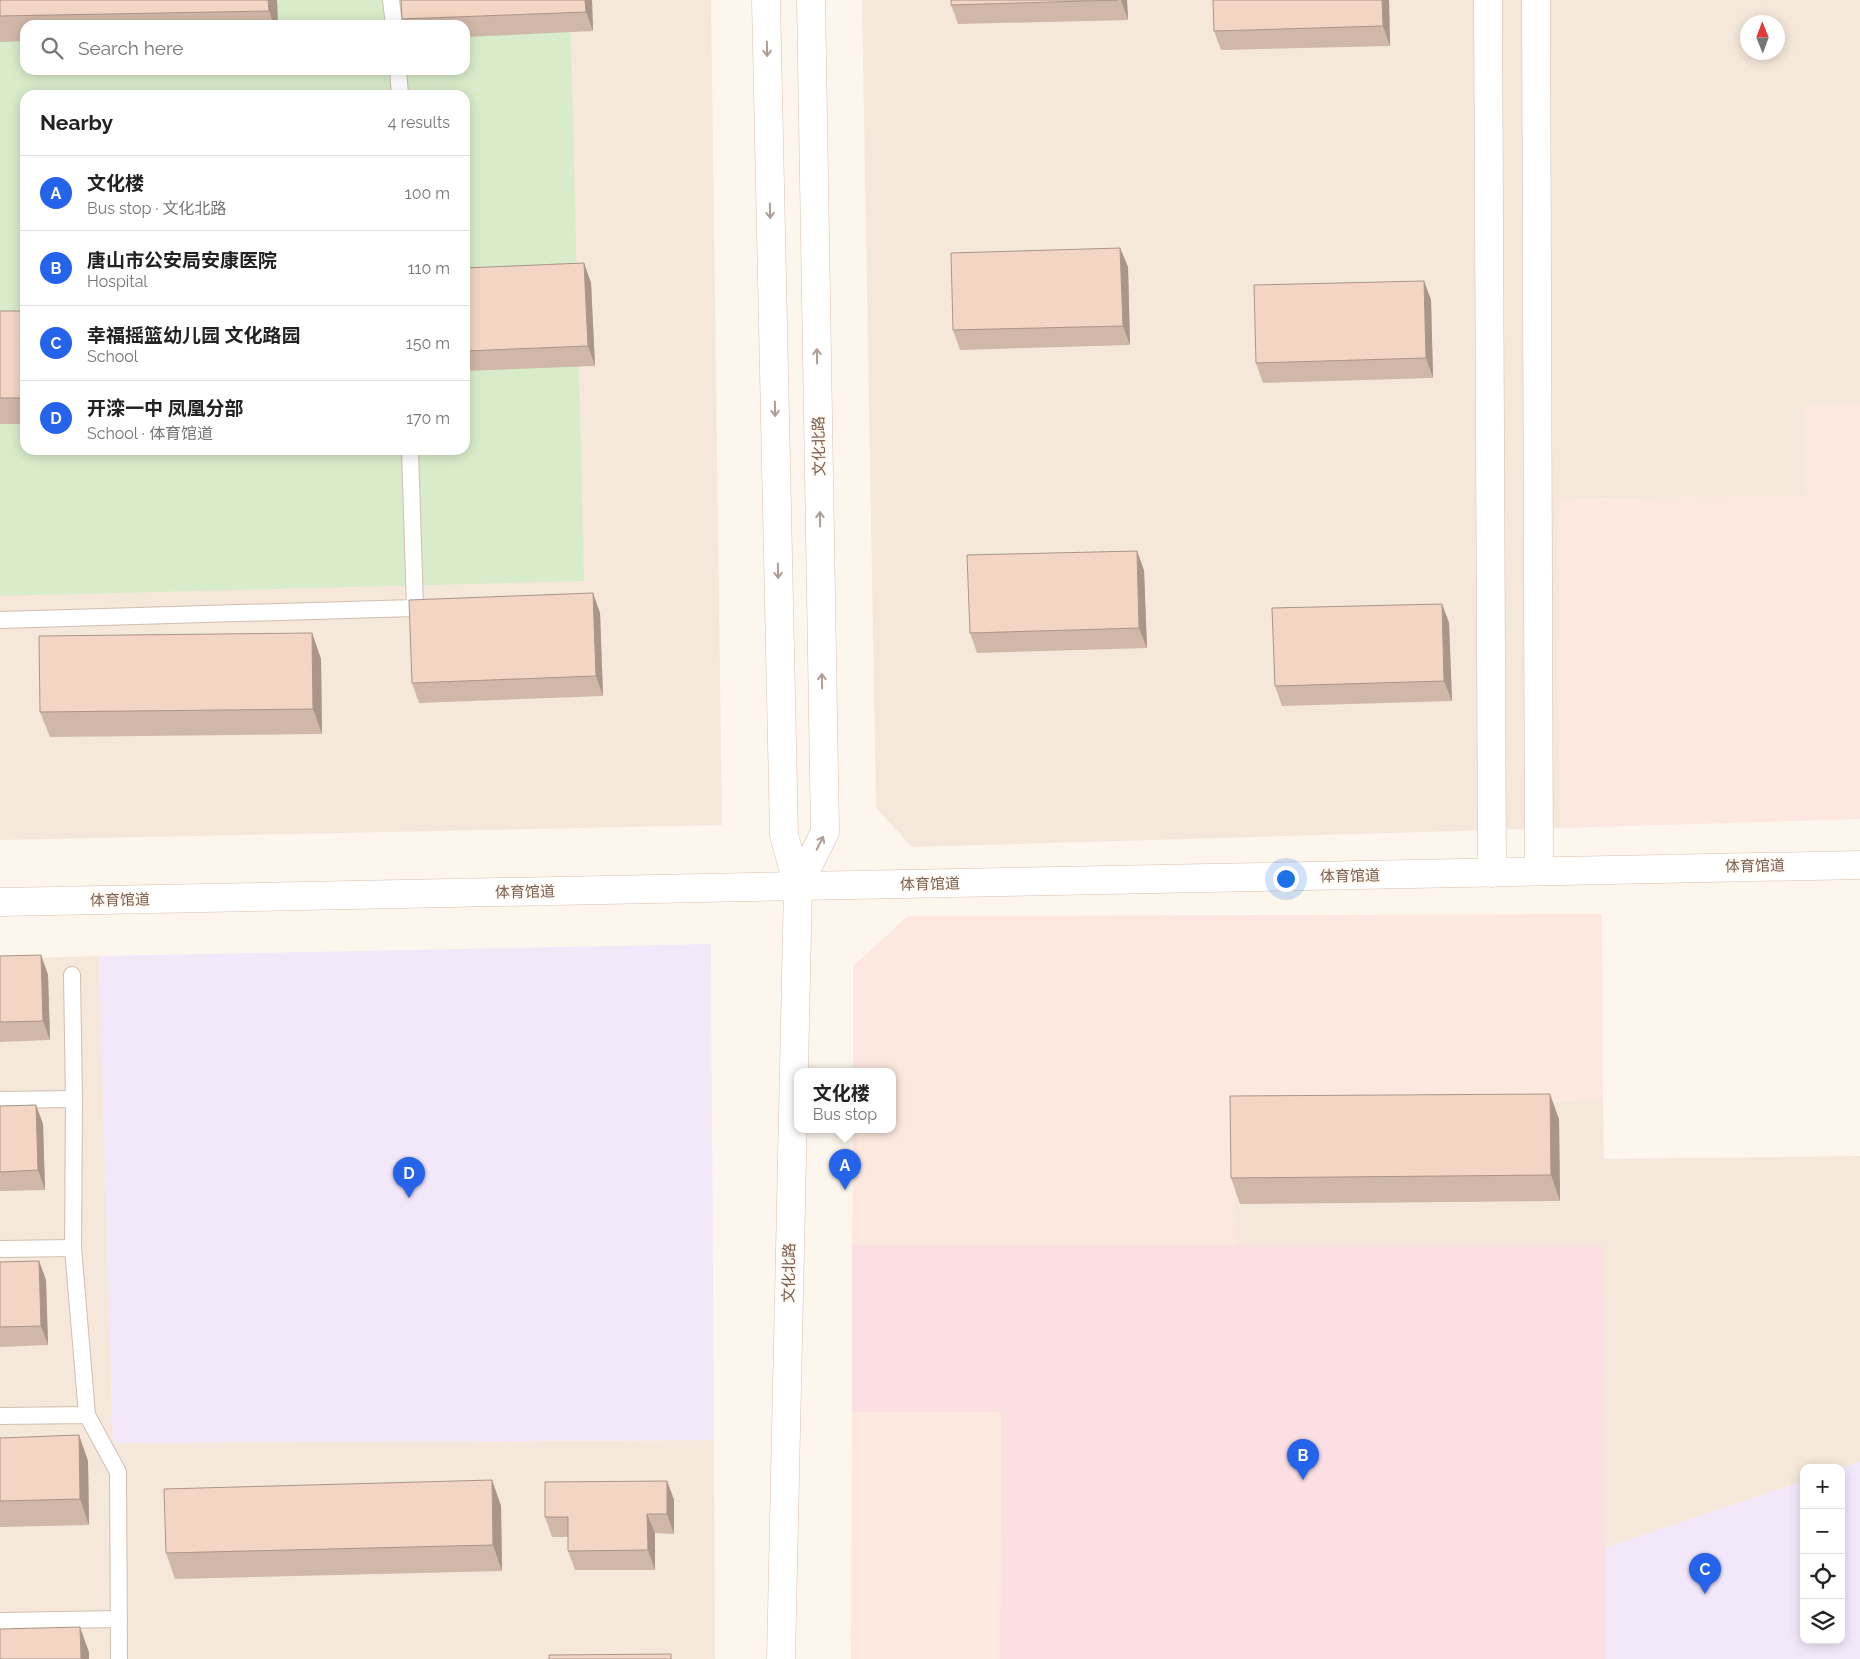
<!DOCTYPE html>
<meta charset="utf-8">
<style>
body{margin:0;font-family:Raleway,"Noto Sans SC",sans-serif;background:#f2f2f2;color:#222}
.controls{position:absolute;right:15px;bottom:15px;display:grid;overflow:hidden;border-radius:10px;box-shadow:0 2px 12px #0003}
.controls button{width:45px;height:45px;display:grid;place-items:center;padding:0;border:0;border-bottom:1px solid #e0e0e0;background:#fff;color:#222;font:25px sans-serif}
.compass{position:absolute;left:1740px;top:15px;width:45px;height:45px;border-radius:50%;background:#fff;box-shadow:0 2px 12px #0003;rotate:359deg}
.you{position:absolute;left:1285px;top:878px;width:18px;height:18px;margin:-12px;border:4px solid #fff;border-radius:50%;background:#1a73e8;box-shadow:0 0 0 8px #1a73e833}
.badge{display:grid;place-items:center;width:32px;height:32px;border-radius:50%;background:#2563eb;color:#fff;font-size:16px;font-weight:700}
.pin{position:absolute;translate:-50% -41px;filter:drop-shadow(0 1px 2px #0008)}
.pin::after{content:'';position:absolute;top:26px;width:18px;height:15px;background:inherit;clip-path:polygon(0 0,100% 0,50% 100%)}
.popup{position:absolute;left:794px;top:1068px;width:102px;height:65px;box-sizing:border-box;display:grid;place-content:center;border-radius:10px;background:#fff;filter:drop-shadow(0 1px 4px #0005);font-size:16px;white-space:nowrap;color:#767676}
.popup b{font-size:19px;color:#222}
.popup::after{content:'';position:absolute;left:50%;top:100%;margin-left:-10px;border:10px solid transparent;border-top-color:#fff}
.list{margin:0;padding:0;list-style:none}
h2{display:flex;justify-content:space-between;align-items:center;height:65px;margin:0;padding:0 20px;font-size:21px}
h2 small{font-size:16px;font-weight:400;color:#767676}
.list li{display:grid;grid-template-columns:32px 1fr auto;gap:15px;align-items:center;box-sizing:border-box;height:75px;padding:0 20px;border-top:1px solid #e0e0e0}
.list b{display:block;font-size:19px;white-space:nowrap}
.list p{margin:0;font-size:16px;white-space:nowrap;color:#767676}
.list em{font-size:16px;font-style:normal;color:#767676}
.icon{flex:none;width:28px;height:28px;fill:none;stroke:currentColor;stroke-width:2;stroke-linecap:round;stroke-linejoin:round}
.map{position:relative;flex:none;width:1860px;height:1659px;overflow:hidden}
.search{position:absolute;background:#fff;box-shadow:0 2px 12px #0003;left:20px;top:20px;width:450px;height:55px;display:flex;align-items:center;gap:12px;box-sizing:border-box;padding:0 18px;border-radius:15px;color:#767676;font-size:19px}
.panel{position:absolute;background:#fff;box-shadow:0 2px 12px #0003;left:20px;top:90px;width:450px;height:365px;border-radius:15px}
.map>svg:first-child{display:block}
</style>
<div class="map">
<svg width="1860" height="1659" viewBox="0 0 1860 1659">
<rect width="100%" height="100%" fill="#fdf6ec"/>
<g fill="#f5e8da" fill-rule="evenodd">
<path d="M0,0H711L722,825L0,840ZM25,25H465V70H25ZM25,95H465V450H25Z"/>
<path d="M862,0H1860V405L1804,406L1805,496L1559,499L1560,828L912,847L876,808ZM1748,22H1778V52H1748Z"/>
<path d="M99,956L113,1443L714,1440L715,1659H0V959Z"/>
<path d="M1603,1101L1604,1159L1860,1156V1462L1841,1468H1804V1481L1605,1548L1604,1245H1235L1234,1104Z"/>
</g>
<g fill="#fde8e0">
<path d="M1860,405V819L1560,828L1559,499L1805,496L1804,406Z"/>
<path d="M1602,914L1603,1101L1234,1104L1235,1245H852L853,1129H892V1071H853V966L908,916Z"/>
<path d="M852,1412H1001L1000,1659H851Z"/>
</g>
<g fill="#f3e8fa">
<path d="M711,944L714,1440L113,1443L99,956Z"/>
<path d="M1860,1462V1659H1606L1605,1548L1804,1481V1640H1841V1468Z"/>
</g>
<path fill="#fbdfe3" d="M852,1245H1604L1606,1659H1000L1001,1412H852Z"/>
<path fill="#d8ecc9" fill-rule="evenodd" d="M0,0H570L584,581L0,596ZM25,25H465V70H25ZM25,95H465V450H25Z"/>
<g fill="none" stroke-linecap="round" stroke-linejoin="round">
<defs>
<g id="lane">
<path d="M391,0L394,25"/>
<path d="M398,70L400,95"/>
<path d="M0,620L415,608L410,450"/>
<path d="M72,975L74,1099L73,1248L87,1415"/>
<path d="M0,1100L74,1099"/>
<path d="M0,1249L73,1248"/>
<path d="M0,1416L87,1415L118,1472L119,1659"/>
<path d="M0,1621L119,1619"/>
</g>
<g id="street">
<path d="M1488,0L1492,873"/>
<path d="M1536,0L1539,870"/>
</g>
<g id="secondary">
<path d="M766,0L784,835L798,886L781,1659"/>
<path d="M798,886L825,832L811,0"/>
<path d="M0,902L1860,865"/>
</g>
</defs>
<use href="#lane" stroke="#d1beb0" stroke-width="18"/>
<use href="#street" stroke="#d1beb0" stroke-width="29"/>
<use href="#secondary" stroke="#d6c0b0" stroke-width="29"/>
<use href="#lane" stroke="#fff" stroke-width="16"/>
<use href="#street" stroke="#fff" stroke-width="28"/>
<use href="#secondary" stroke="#fff" stroke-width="28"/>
</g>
<g fill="#d1b7a8">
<path d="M0,0H277L278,25H25V41L0,42Z"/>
<path d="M401,0H592L593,31L465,37V25H404L402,19Z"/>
<path d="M1127,0L1128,20L958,24L951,5Z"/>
<path d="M1389,0L1390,46L1221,50L1214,31Z"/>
<path d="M1120,248L1128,267L1130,345L960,350L953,330Z"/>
<path d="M584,263L591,283L595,366L465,371V268Z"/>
<path d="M1424,281L1431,300L1433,378L1263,383L1256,363Z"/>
<rect x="0" y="311" width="25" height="113"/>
<path d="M1144,570L1147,648L977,653L970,633Z"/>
<path d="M593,593L600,613L603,696L419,703L412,683Z"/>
<path d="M1442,604L1449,623L1452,701L1282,706L1275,686Z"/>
<path d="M312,633L321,659L322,734L50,737L40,712Z"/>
<path d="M41,955L48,975L50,1040L0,1042V956Z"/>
<path d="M36,1105L43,1124L45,1190L0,1191V1106Z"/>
<path d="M1559,1119L1560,1201L1240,1204L1231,1178Z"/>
<path d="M39,1261L46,1280L48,1345L0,1347V1262Z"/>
<path d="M79,1435L88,1461L89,1525L0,1527V1438Z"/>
<path d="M492,1480L501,1506L502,1571L175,1579L166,1553Z"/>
<path d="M667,1481L674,1500V1534L655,1533V1570H575L568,1551V1537H552L545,1517Z"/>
</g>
<g fill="#aa9588">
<path d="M268,0H277L278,25H274L269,11Z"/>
<path d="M585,0H592L593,31L586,12Z"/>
<path d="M1121,0H1127L1128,20Z"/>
<path d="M1382,0H1389L1390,46L1383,26Z"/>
<path d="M1120,248L1128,267L1130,345L1123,326Z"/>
<path d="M584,263L591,283L595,366L588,346Z"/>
<path d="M1424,281L1431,300L1433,378L1426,358Z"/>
<path d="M1137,551L1144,570L1147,648L1139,628Z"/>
<path d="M593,593L600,613L603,696L596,676Z"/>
<path d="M1442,604L1449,623L1452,701L1444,681Z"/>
<path d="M312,633L321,659L322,734L313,709Z"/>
<path d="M41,955L48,975L50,1040L43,1021Z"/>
<path d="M1550,1094L1559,1119L1560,1201L1551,1175Z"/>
<path d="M36,1105L43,1124L45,1190L38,1170Z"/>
<path d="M39,1261L46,1280L48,1345L41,1326Z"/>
<path d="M79,1435L88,1461L89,1525L80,1499Z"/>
<path d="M492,1480L501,1506L502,1571L493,1545Z"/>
<path d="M667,1481L674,1500V1534L667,1514Z"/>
<path d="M647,1514L655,1533V1570L648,1550Z"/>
<path d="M80,1627L89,1652V1659H81Z"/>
</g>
<g fill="#f3d5c3" stroke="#aa9588">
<path d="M0,0H268L269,11L0,16Z"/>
<path d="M401,0H585L586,12L402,19Z"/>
<path d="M951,0H1119L951,5Z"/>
<path d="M1213,0H1382L1383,26L1214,31Z"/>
<path d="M1120,248L1123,326L953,330L951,253Z"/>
<path d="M584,263L588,346L465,351V268Z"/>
<path d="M1424,281L1426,358L1256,363L1254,285Z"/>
<rect x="0" y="311" width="25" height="87"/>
<path d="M1137,551L1139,628L970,633L967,555Z"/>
<path d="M593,593L596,676L412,683L409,600Z"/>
<path d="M1442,604L1444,681L1275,686L1272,608Z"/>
<path d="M312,633L313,709L40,712L39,636Z"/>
<path d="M41,955L43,1021L0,1022V956Z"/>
<path d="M1550,1094L1551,1175L1231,1178L1230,1096Z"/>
<path d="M36,1105L38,1170L0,1172V1106Z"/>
<path d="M39,1261L41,1326L0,1327V1262Z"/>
<path d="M79,1435L80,1499L0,1501V1438Z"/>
<path d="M492,1480L493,1545L166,1553L164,1489Z"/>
<path d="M667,1481V1514H647L648,1550L568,1551V1517H545V1482Z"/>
<path d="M80,1627L81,1659H0V1629Z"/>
<path d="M671,1654V1659H549V1655Z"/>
</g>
<defs><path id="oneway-shaft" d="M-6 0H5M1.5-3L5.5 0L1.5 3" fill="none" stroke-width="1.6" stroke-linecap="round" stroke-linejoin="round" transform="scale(1.25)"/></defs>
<g stroke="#af9d94">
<use href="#oneway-shaft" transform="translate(767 49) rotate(89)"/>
<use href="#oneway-shaft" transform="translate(770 211) rotate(89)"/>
<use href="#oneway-shaft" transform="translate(817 356) rotate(-91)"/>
<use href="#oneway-shaft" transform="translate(775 409) rotate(89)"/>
<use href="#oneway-shaft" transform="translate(820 519) rotate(-91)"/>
<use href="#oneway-shaft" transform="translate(778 571) rotate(89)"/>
<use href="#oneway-shaft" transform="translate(822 681) rotate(-91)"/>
<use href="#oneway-shaft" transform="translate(820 843) rotate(-63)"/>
</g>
<g text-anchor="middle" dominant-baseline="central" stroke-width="4" stroke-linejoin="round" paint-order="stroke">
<g font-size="15" fill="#7a5c4d" stroke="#fffaf3">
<text transform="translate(819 446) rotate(-91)">文化北路</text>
<text transform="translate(1755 866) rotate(-1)">体育馆道</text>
<text transform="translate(1350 876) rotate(-1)">体育馆道</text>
<text transform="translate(930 884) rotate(-1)">体育馆道</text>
<text transform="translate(525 892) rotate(-1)">体育馆道</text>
<text transform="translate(120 900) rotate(-1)">体育馆道</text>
<text transform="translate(789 1273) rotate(-89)">文化北路</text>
</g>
</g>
</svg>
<div class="controls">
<button>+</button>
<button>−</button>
<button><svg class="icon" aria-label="locate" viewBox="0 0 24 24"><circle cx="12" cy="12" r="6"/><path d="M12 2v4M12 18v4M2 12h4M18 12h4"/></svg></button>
<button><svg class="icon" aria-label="layers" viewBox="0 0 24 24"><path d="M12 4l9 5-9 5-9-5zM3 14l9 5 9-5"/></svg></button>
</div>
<svg class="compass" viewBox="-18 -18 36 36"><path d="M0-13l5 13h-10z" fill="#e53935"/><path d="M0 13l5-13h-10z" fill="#767676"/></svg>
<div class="you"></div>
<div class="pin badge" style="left:845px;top:1190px">A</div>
<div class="popup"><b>文化楼</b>Bus stop</div>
<div class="pin badge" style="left:1303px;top:1480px">B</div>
<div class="pin badge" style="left:1705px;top:1594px">C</div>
<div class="pin badge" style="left:409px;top:1198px">D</div>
<div class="search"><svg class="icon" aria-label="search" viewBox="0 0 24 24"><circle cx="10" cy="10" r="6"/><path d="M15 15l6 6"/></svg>Search here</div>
<section class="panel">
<h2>Nearby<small>4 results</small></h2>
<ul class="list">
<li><span class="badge">A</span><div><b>文化楼</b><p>Bus stop · 文化北路</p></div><em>100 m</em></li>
<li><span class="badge">B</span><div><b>唐山市公安局安康医院</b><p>Hospital</p></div><em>110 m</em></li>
<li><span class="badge">C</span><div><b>幸福摇篮幼儿园 文化路园</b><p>School</p></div><em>150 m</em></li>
<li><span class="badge">D</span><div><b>开滦一中 凤凰分部</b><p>School · 体育馆道</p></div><em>170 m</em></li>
</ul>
</section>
</div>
